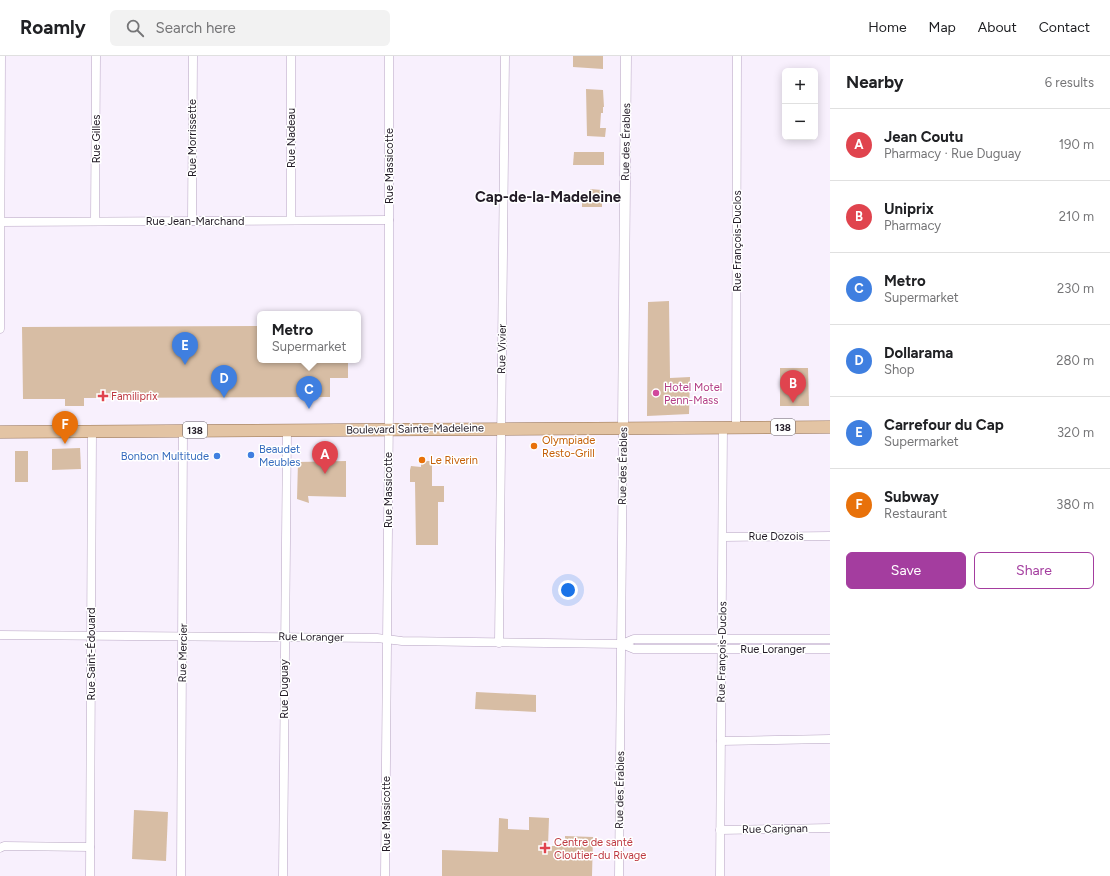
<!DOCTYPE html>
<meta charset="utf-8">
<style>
body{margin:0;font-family:Figtree,sans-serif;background:#f2f2f2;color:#202124}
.controls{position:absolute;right:12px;top:12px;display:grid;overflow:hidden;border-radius:6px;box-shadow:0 2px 10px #0003}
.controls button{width:36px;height:36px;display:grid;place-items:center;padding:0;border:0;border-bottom:1px solid #e0e0e0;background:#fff;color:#202124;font:20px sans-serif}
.you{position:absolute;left:568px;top:534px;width:14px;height:14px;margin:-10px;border:3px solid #fff;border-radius:50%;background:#1a73e8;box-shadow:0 0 0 6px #1a73e833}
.badge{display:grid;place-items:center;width:26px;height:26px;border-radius:50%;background:#a43d9f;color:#fff;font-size:13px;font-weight:700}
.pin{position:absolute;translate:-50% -33px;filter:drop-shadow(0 1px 2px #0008)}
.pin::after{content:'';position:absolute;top:21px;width:14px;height:12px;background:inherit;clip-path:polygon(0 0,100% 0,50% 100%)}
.popup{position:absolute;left:257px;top:255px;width:104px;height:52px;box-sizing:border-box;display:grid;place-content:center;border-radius:6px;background:#fff;filter:drop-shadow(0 1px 3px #0005);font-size:13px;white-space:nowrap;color:#757577}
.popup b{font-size:15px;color:#202124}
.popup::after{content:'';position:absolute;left:50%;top:100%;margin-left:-8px;border:8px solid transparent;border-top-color:#fff}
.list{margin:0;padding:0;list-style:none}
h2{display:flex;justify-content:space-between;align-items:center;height:52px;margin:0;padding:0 16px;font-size:17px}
h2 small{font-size:13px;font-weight:400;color:#757577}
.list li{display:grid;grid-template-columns:26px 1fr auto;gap:12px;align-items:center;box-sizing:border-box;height:72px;padding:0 16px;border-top:1px solid #e0e0e0}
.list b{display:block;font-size:15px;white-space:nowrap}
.list p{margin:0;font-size:13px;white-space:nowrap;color:#757577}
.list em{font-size:13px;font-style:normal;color:#757577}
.actions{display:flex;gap:8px;padding:12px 16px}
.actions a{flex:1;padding:9px 0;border:1px solid #a43d9f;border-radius:6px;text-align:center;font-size:14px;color:#a43d9f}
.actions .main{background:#a43d9f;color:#fff}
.icon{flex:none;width:22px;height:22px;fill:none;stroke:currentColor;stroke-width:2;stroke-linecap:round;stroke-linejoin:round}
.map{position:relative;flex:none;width:830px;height:820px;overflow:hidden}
header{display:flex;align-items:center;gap:24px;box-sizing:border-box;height:56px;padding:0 20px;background:#fff;border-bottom:1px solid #e0e0e0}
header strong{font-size:19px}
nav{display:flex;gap:22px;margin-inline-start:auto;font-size:14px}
.search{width:280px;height:36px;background:#f2f2f2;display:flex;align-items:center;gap:10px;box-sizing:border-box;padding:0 14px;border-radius:6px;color:#757577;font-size:15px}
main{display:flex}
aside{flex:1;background:#fff}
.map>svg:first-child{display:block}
</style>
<header>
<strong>Roamly</strong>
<div class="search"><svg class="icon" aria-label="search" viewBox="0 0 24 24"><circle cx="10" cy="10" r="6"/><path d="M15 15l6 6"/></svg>Search here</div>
<nav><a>Home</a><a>Map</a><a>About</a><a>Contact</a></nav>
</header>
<main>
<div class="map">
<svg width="830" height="820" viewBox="0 0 830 820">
<rect width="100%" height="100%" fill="#f8f0fd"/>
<g fill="#d7bda4">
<path d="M573,0H603V13L573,11Z"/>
<path d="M586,33L603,34L604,51H603V57H601L600,72H606L605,81L587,80Z"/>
<path d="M574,96H604V109H573Z"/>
<path d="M590,133L602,134V151H582V142H590Z"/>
<path d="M669,245L670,322L690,321L689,358L647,360L648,246Z"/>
<path d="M260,270V304H348V322H330V341L84,342V350H65V343H23L22,271Z"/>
<path d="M780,312H808L809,350H780Z"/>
<path d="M80,392L81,413L52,414V393Z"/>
<rect x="15" y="395" width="13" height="31"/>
<path d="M346,405V441L308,440L309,447L297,443L298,406Z"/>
<path d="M421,405H432V430H444V446H438V489H416L415,426H410V414L411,410L421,411Z"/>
<path d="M476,636L536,639V656L475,653Z"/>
<path d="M134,754L168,756L166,805L132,803Z"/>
<path d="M529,761L549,762L548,790H565V780L593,781L592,820H442V794L498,796L499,762L508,763V773L529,774Z"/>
</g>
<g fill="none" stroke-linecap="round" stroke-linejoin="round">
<defs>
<g id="minor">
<path d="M291,164V0"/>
<path d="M95,165L96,0"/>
<path d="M192,165L193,0"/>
<path d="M1,166L389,164"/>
<path d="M0,273L1,0"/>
<path d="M736,371L737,0"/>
<path d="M723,481L830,480"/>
<path d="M0,579L377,582L402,585L622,588L634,593H830"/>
<path d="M499,587L505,0"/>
<path d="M622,588L634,583H830"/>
<path d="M721,685L830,683"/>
<path d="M720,774L830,772"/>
<path d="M0,792L4,790L90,791"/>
<path d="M90,820L92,375"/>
<path d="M181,820L183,374"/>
<path d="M283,820L287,374"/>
<path d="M385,820L389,355V0"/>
<path d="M619,820L623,372"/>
<path d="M720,820L723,371"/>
</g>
<path id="tertiary" d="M623,372L626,0"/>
<path id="primary" d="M0,376L830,371"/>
</defs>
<use href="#minor" stroke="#b8a6c3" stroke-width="9"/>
<use href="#tertiary" stroke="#b8a6c3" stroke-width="11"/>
<use href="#primary" stroke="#947051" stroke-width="13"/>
<use href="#minor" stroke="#fff" stroke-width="8"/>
<use href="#tertiary" stroke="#fff" stroke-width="10"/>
<use href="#primary" stroke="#e3c4a4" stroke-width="12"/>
</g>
<circle fill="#d1479c" stroke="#fff" stroke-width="1.5" cx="656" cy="337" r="4"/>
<g fill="#e0444e" stroke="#fff" stroke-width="1.5">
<path d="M101 334h4v4h4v4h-4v4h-4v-4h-4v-4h4z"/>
<path d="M543 786h4v4h4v4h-4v4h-4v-4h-4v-4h4z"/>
</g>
<g fill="#e8710a" stroke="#fff" stroke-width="1.5">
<circle cx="534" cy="390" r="4"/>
<circle cx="422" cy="404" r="4"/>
</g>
<g fill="#3f7fe0" stroke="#fff" stroke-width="1.5">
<circle cx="251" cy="399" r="4"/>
<circle cx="217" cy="400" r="4"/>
</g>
<g text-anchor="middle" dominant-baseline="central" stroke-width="3" stroke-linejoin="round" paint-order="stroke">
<g fill="#fff" stroke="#645f67" stroke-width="1">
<rect x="771" y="363" width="24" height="16" rx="3"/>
<rect x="183" y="366" width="24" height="16" rx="3"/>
</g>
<g font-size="10" font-weight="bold" fill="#221b26">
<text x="783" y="371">138</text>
<text x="195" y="374">138</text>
</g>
<g font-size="11" fill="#221b26" stroke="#fff">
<text transform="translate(192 82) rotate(-90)">Rue Morrissette</text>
<text transform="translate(291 82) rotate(-90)">Rue Nadeau</text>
<text transform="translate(96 83) rotate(-90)">Rue Gilles</text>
<text transform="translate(626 86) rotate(-89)">Rue des Érables</text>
<text transform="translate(389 110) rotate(-90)">Rue Massicotte</text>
<text x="195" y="165">Rue Jean-Marchand</text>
<text transform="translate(737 185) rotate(-90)">Rue François-Duclos</text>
<text transform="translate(502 293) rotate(-89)">Rue Vivier</text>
<text transform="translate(415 373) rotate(-1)">Boulevard Sainte-Madeleine</text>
<text transform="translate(623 410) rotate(-89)">Rue des Érables</text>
<text transform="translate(388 434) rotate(-90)">Rue Massicotte</text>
<text x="776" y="480">Rue Dozois</text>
<text transform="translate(311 581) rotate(1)">Rue Loranger</text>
<text x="773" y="593">Rue Loranger</text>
<text transform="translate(722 596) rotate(-89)">Rue François-Duclos</text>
<text transform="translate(183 597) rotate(-89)">Rue Mercier</text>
<text transform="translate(91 598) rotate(-90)">Rue Saint-Édouard</text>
<text transform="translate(284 633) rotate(-90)">Rue Duguay</text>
<text transform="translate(620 734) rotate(-89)">Rue des Érables</text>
<text transform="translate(386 758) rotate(-90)">Rue Massicotte</text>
<text transform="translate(775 773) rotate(-1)">Rue Carignan</text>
</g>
<g font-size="11" fill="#b23c85" stroke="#fff" text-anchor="start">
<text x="664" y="331">Hotel Motel<tspan x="664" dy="13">Penn-Mass</tspan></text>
</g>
<g font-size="11" fill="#be3a42" stroke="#fff" text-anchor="start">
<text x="111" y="340">Familiprix</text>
<text x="554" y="786">Centre de santé<tspan x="554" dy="13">Cloutier-du Rivage</tspan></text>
</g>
<g font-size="11" fill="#c56008" stroke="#fff" text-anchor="start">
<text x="542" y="384">Olympiade<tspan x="542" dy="13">Resto-Grill</tspan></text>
<text x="430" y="404">Le Riverin</text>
</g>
<g font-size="11" fill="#366cbe" stroke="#fff" text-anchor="start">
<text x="259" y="393">Beaudet<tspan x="259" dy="13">Meubles</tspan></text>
<text x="209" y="400" text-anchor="end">Bonbon Multitude</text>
</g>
<g font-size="15" font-weight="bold" fill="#221b26" stroke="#fff">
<text x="548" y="141">Cap-de-la-Madeleine</text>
</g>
</g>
</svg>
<div class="controls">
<button>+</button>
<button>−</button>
</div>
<div class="you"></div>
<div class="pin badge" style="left:325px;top:418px;background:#e0444e">A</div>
<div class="pin badge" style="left:793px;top:347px;background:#e0444e">B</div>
<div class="pin badge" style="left:309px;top:353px;background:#3f7fe0">C</div>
<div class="popup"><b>Metro</b>Supermarket</div>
<div class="pin badge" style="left:224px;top:342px;background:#3f7fe0">D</div>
<div class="pin badge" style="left:185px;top:309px;background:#3f7fe0">E</div>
<div class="pin badge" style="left:65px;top:388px;background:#e8710a">F</div>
</div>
<aside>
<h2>Nearby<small>6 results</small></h2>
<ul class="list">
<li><span class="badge" style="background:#e0444e">A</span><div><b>Jean Coutu</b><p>Pharmacy · Rue Duguay</p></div><em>190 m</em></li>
<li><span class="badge" style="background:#e0444e">B</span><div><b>Uniprix</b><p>Pharmacy</p></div><em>210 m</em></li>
<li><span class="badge" style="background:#3f7fe0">C</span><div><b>Metro</b><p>Supermarket</p></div><em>230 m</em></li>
<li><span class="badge" style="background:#3f7fe0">D</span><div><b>Dollarama</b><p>Shop</p></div><em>280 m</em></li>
<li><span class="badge" style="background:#3f7fe0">E</span><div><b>Carrefour du Cap</b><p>Supermarket</p></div><em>320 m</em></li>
<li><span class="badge" style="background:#e8710a">F</span><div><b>Subway</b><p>Restaurant</p></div><em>380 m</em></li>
</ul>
<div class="actions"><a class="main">Save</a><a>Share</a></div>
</aside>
</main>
